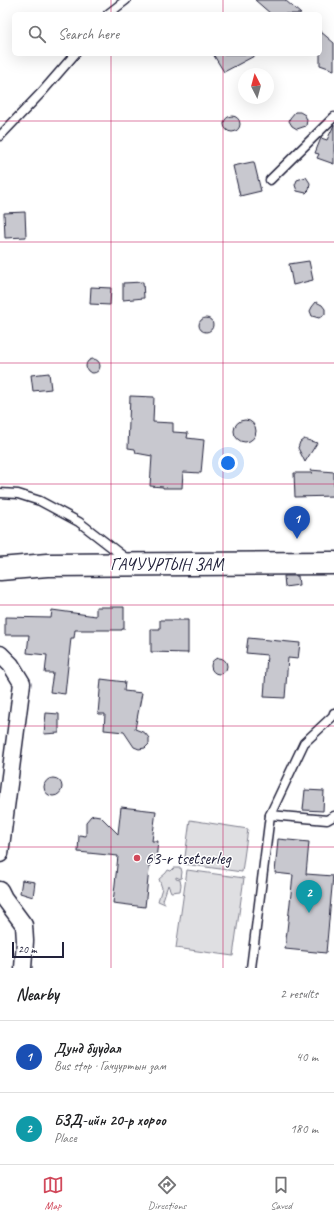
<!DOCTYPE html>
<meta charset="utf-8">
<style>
body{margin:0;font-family:Caveat,sans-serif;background:#f6f6f6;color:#202124}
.compass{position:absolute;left:238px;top:68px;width:36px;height:36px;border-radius:50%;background:#fff;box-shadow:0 4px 16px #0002;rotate:354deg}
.scale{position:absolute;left:12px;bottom:10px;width:52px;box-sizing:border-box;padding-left:4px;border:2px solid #22223b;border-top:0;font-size:11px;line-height:14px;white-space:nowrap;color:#22223b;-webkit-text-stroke:3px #fff;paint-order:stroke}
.you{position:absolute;left:228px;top:463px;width:14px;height:14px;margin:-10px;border:3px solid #fff;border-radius:50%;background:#1a73e8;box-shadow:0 0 0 6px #1a73e833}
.badge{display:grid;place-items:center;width:26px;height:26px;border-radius:50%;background:#d1495b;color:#fff;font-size:13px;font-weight:700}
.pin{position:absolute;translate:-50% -33px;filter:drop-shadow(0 1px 2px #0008)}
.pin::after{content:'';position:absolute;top:21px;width:14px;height:12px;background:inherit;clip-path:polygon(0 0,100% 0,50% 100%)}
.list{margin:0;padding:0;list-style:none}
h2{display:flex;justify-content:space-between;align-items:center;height:52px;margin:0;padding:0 16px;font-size:17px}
h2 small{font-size:13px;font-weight:400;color:#757577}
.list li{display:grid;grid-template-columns:26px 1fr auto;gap:12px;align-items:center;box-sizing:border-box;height:72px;padding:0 16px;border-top:1px solid #e0e0e0}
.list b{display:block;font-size:15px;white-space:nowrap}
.list p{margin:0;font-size:13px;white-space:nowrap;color:#757577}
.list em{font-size:13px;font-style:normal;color:#757577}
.icon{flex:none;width:22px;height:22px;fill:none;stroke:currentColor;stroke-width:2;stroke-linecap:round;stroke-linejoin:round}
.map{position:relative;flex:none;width:334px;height:968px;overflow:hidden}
.search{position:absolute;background:#fff;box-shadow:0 4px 16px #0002;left:12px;right:12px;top:12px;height:44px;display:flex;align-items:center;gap:10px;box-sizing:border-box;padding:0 14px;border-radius:6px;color:#757577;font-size:15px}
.sheet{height:196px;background:#fff}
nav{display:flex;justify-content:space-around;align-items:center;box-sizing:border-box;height:56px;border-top:1px solid #e0e0e0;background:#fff;font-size:11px;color:#757577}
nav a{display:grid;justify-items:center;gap:2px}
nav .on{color:#d1495b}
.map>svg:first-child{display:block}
</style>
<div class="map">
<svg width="334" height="968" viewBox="0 0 334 968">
<rect width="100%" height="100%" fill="#fff"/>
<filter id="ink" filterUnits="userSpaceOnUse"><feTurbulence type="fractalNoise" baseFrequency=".025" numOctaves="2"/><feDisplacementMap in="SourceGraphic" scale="8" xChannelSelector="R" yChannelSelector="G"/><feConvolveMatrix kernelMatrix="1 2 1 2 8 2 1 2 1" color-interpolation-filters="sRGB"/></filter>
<g filter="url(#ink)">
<g fill="#dfdfe2" stroke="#80808e">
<path d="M190,820L248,829L242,872L184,864Z"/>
<path d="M174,868H181L182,872L181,879L176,877V879L180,880L181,885L180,891L171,892L168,885L163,900L165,904L158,901L162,888L159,879L166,873L168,870L171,871Z"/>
<path d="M187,870L244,878L233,956L176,948Z"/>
</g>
<g fill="#c8c8cf" stroke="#22223b">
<path d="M255,0H285L301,14H271Z"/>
<path d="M320,31L334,43V70L320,65Z"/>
<path d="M213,54H258L224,72Z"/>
<path d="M295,112H300L305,115L307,120L306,126L297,129L292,126L289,121L290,118Z"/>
<circle cx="232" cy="124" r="8"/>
<path d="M334,125V164L317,158L319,154L315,153L321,138L327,140Z"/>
<path d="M252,162H254L261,191L240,196L233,166Z"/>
<path d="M306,177L310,183L309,190L306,193L297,191L295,185L297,180Z"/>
<path d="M25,212L26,237L5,238L4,213Z"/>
<path d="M309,261L313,280L293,285L289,264Z"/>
<path d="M143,282L144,298L123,300V283Z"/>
<path d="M91,287L111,288L110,305L90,304Z"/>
<path d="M316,302L322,305L325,309V314L319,318L312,316L310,311L312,307Z"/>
<circle cx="206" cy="325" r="7"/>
<circle cx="93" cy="366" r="7"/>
<path d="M49,373L51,389L33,391L31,375Z"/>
<path d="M130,396L154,397L153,422L173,423V432L188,433L187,438L204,440L201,473L183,472L182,488H163V487L150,486L152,456L136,453L135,449L128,448Z"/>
<circle cx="245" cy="431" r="11"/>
<path d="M304,439L317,443L305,462L298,448L300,442Z"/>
<path d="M310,470L334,472V496L295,497L294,473H312Z"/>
<path d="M284,576H298L299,585L285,587Z"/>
<path d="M96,607H124V629H122V630H75L74,638H71L65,694L50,692L53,673H45L47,655L27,653L29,635H5V617L51,618L52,610L96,616Z"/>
<path d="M160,620H188V653L151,652V629H160Z"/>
<path d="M248,638L300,643L298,659L288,658L285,698L264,697L267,655L246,653Z"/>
<circle cx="219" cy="666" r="8"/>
<path d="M101,679L125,682L124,691L142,693L135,729L145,733L149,738V744L145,748L139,749L134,747L124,732L104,730L105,714H98Z"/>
<path d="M46,713L59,714V733L44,734Z"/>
<circle cx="53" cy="787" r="9"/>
<path d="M305,790L324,791L323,811L303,810Z"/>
<path d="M121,807L156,811L152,841H158L156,860H150L145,907L113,903L118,856L78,852L79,835L86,836V822L91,816L94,815L100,816L118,834Z"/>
<path d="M278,839L309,842L306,874L333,876L326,953L285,949L293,875L275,873Z"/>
<path d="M22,880L35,882L33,897L20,893Z"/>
</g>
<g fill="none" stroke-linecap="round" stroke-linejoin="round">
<defs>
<g id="service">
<path d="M108,14L126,0"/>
<path d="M0,136L42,92L75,54"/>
<path d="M270,180L334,117"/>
<path d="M0,493L18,494L40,501L79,522L128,560"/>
<path d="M270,815L327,820L334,816"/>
<path d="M251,968L270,815L304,743L333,716L334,713"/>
</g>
<g id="minor">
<path d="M0,654L11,665L22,683L0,854"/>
<path d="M0,890L4,898L24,925L25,941L23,968"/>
</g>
<path id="secondary" d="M0,569L47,565L334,563"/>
</defs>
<use href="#service" stroke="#22223b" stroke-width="11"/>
<use href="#minor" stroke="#22223b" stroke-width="19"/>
<use href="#secondary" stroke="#22223b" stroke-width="25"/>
<use href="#service" stroke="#fff" stroke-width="8"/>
<use href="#minor" stroke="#fff" stroke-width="16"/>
<use href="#secondary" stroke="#fff" stroke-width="22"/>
</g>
</g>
<path fill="none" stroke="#c2185b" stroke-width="1" stroke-opacity="0.55" d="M111,0V14M223,0V14M111,54V968M223,54V968M0,121H334M0,242H334M0,363H334M0,484H334M0,605H334M0,726H334M0,847H334"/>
<circle fill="#d1495b" stroke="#fff" stroke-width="1.5" cx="137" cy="858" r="4"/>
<g text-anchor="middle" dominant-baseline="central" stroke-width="3" stroke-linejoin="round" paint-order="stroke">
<g font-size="17" fill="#22223b" stroke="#fff">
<text x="167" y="564">ГАЧУУРТЫН ЗАМ</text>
</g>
<g font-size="17" fill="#22223b" stroke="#fff" text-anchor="start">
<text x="145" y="858">63-r tsetserleg</text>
</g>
</g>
</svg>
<svg class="compass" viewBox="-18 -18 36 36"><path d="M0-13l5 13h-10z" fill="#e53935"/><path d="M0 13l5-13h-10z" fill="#757577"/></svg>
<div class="scale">20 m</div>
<div class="you"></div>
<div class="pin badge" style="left:297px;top:539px;background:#1a4fb4">1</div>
<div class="pin badge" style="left:309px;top:913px;background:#0f9aa8">2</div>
<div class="search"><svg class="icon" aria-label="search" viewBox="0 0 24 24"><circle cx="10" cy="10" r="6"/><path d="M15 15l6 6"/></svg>Search here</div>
</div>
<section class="sheet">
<h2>Nearby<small>2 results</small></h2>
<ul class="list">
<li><span class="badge" style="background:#1a4fb4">1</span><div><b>Дунд буудал</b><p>Bus stop · Гачууртын зам</p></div><em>40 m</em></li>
<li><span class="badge" style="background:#0f9aa8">2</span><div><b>БЗД-ийн 20-р хороо</b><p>Place</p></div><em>180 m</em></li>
</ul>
</section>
<nav>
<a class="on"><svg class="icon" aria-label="map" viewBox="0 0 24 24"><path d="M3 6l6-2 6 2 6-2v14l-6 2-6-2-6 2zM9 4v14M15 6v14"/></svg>Map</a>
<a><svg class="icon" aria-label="directions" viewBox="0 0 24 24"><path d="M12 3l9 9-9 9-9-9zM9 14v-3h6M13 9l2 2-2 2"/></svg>Directions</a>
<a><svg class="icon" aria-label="saved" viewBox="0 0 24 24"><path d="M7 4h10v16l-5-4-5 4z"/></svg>Saved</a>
</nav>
